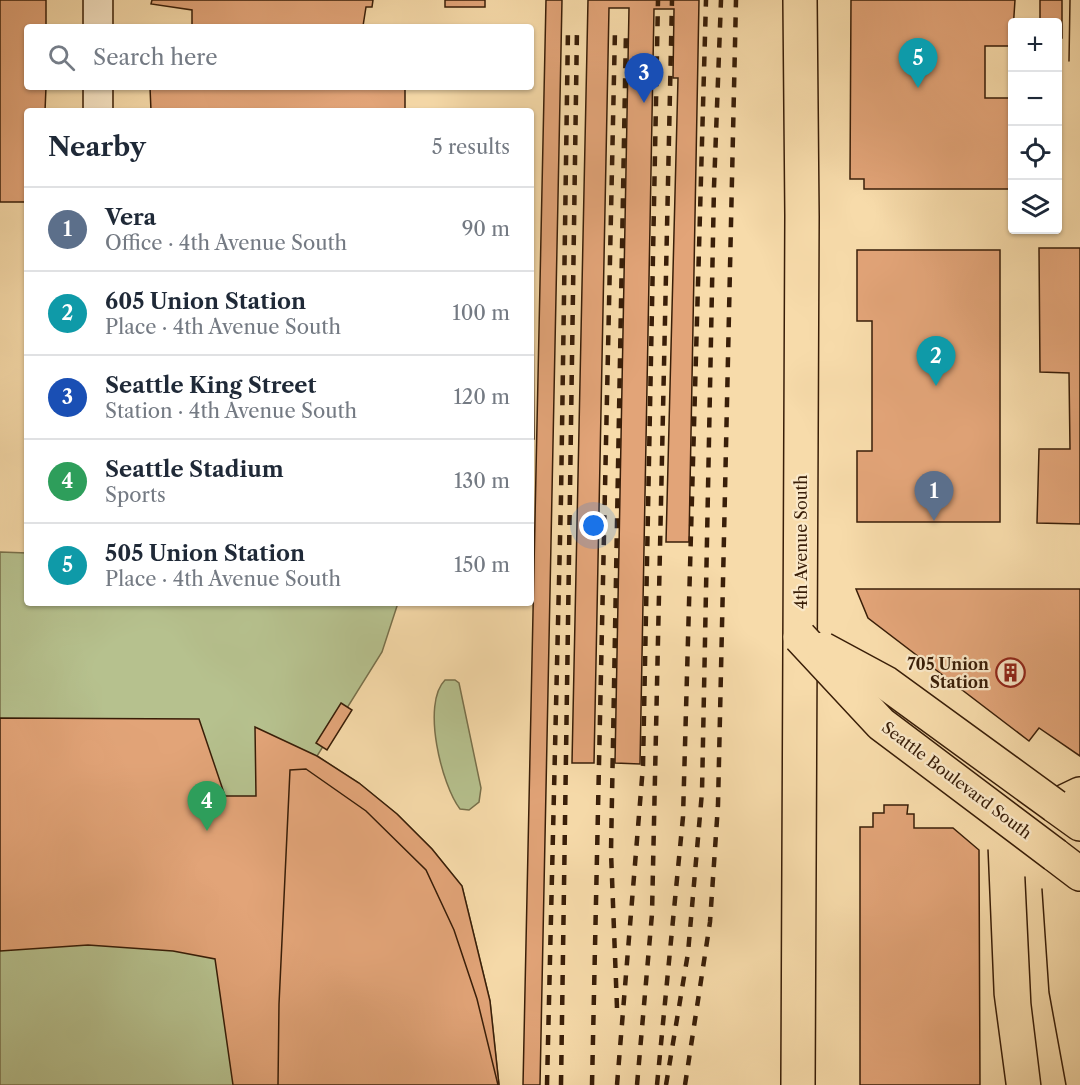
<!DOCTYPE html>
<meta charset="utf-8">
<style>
body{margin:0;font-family:"Libre Caslon Text",serif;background:#f6f6f7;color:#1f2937}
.controls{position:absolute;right:18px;top:18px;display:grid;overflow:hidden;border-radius:6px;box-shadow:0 2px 4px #0004}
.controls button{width:54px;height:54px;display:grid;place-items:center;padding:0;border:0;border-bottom:2px solid #e0e1e3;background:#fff;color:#1f2937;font:30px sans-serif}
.you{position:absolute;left:594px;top:526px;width:21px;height:21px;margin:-15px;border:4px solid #fff;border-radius:50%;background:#1a73e8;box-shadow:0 0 0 9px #1a73e833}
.badge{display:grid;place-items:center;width:39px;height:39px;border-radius:50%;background:#db2777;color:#fff;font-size:20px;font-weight:700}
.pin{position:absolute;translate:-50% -50px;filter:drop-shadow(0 2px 3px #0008)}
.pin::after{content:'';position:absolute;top:32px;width:21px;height:18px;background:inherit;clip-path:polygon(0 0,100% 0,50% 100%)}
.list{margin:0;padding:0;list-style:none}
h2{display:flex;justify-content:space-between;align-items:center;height:78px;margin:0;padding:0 24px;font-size:26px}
h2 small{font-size:20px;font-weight:400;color:#747a83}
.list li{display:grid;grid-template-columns:39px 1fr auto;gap:18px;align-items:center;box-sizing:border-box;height:84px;padding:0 24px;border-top:2px solid #e0e1e3}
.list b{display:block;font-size:22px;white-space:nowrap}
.list p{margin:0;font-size:20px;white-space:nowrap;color:#747a83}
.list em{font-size:20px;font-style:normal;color:#747a83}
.icon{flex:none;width:33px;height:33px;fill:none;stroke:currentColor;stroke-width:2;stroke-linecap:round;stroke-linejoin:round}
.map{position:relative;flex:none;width:1080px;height:1085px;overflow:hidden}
.search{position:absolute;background:#fff;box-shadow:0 2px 4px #0004;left:24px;top:24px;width:510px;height:66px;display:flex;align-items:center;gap:15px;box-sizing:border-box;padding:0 21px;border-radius:6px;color:#747a83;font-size:22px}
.panel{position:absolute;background:#fff;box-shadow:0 2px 4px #0004;left:24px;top:108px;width:510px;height:498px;border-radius:6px}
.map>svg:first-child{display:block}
</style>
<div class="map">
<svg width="1080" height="1085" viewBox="0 0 1080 1085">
<rect width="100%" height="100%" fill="#f7dbaa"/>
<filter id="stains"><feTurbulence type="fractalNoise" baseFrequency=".00333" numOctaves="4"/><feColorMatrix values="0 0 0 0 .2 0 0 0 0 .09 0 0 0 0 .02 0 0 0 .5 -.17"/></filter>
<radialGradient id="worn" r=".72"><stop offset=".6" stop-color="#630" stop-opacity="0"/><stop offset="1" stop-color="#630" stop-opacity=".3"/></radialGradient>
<g fill="#b6c18e" stroke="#78704b" stroke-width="1.5">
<path d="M0,552L27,553V603H398L382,652L317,756L359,783L397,814L432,849L462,886L490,1001L499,1085H0Z"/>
<path d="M445,680H455L459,683L481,788L479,802L469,810L460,809C442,786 421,704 445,680Z"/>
</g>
<g fill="#e2a478" stroke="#391e08" stroke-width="1.5">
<path d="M0,0H46V27H27V87H46L45,111H27V202H0Z"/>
<path d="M152,0H373L372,7H366L363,26L349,25V27H192V10L151,4Z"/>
<rect x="445" y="0" width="40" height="7"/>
<path d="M546,0H562L540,1085H523Z"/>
<path d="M588,0H699L689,542H666L678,78H673L674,9H654L640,764L615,763L629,8H609L594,763H572Z"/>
<path d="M851,0H1015L1012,46H985V98H1012V189H864V179H850Z"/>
<path d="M1040,0H1062V38H1058V22H1040Z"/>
<path d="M150,87H405V111H151Z"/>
<path d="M1039,248H1080V524L1037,523L1039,449H1070L1069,373L1040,372Z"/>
<path d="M857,250H1000V522H857V451H872V321H857Z"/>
<path d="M531,304H533L534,439H531Z"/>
<path d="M856,589H1080V756L1039,728L1029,741L868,618Z"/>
<path d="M341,703L352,710L327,750L316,743Z"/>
<path d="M0,718L199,719L225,796H256L255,727L317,756L359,783L397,814L432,849L462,886L490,1001L499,1085H233L215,959L173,951L88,945L0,951Z"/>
<path d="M306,769L366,811L426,870L454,930L477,999L498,1085H278L279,1004L290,770Z"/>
<path d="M884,805H908L907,814H914V828H953L979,850L980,1085H860V827H873V813H884Z"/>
</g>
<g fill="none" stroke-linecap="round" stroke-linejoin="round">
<defs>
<g id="minor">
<path d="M98,0V27"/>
<path d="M98,87V111"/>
</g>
<g id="major">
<path d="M1080,794L1055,806L1080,824"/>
<path d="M1055,855L1080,874"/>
<path d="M798,1085L802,216L800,0"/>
</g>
</defs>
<use href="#minor" stroke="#684d30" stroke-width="32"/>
<use href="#major" stroke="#391e08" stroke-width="36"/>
<use href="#minor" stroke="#fae8c8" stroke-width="28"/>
<use href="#major" stroke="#f7dbaa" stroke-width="33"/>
<g stroke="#391e08" stroke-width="1.5">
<path d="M1069,61L1070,0"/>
<path d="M988,850L994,995L1006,1085"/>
<path d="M1025,877L1031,1003L1041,1085"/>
<path d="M1042,889L1049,992L1066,1085"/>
</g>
<g stroke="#391e08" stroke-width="4.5" stroke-dasharray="10 10" stroke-linecap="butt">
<path d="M617,1008L611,852L626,30"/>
<path d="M547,1085L561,498L568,28"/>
<path d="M561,1085L577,28"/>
<path d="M592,1085L615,30"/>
<path d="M617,1085L643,766L658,0"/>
<path d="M637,1085L652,914L672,0"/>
<path d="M657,1085L683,817L706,0"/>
<path d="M666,1085L688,953L702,792L714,187L721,0"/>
<path d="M685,1085L710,922L718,805L736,0"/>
</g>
<defs>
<g id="major-bridge">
<path d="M800,637L881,724L1055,855"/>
<path d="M823,649L886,683L1055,806"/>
</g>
</defs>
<use href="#major-bridge" stroke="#391e08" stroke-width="36" stroke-linecap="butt"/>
<use href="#major-bridge" stroke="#f7dbaa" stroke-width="33"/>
</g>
<defs>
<symbol id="building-ring" viewBox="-11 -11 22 22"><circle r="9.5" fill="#fae8c8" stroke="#8f2418" stroke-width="1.5"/><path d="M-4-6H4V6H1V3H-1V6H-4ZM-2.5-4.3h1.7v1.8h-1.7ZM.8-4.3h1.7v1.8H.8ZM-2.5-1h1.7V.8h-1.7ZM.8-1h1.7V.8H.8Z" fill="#8f2418"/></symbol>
</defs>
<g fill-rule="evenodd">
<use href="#building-ring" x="994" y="656" width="33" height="33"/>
</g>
<g text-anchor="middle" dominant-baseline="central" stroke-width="4.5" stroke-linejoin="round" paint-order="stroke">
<g font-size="16" fill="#391e08" stroke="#fae8c8">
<text transform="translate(801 542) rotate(-90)">4th Avenue South</text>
<text transform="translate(957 780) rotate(37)">Seattle Boulevard South</text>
</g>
<g font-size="16" font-weight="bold" fill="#391e08" stroke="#fae8c8" text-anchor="end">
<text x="989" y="664">705 Union<tspan x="989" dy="18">Station</tspan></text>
</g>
</g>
<rect width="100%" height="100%" filter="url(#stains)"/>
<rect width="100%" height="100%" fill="url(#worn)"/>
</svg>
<div class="controls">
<button>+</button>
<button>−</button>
<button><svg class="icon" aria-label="locate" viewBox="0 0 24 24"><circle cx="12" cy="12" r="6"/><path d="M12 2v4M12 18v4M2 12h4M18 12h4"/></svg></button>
<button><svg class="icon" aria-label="layers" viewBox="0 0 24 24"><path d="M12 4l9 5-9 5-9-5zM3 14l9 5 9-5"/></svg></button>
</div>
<div class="you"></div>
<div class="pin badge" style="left:934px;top:521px;background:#5c6f8a">1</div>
<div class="pin badge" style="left:936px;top:386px;background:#0f9aa8">2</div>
<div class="pin badge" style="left:644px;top:103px;background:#1a4fb4">3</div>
<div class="pin badge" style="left:207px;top:831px;background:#2e9e5b">4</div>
<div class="pin badge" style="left:918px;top:88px;background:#0f9aa8">5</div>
<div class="search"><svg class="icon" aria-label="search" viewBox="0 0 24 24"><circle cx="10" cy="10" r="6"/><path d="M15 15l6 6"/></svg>Search here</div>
<section class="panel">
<h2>Nearby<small>5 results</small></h2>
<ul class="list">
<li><span class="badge" style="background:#5c6f8a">1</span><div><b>Vera</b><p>Office · 4th Avenue South</p></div><em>90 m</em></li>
<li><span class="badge" style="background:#0f9aa8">2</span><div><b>605 Union Station</b><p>Place · 4th Avenue South</p></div><em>100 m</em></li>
<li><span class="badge" style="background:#1a4fb4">3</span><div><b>Seattle King Street</b><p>Station · 4th Avenue South</p></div><em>120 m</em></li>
<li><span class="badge" style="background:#2e9e5b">4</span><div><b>Seattle Stadium</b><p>Sports</p></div><em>130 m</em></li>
<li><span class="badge" style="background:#0f9aa8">5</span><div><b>505 Union Station</b><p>Place · 4th Avenue South</p></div><em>150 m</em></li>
</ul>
</section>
</div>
